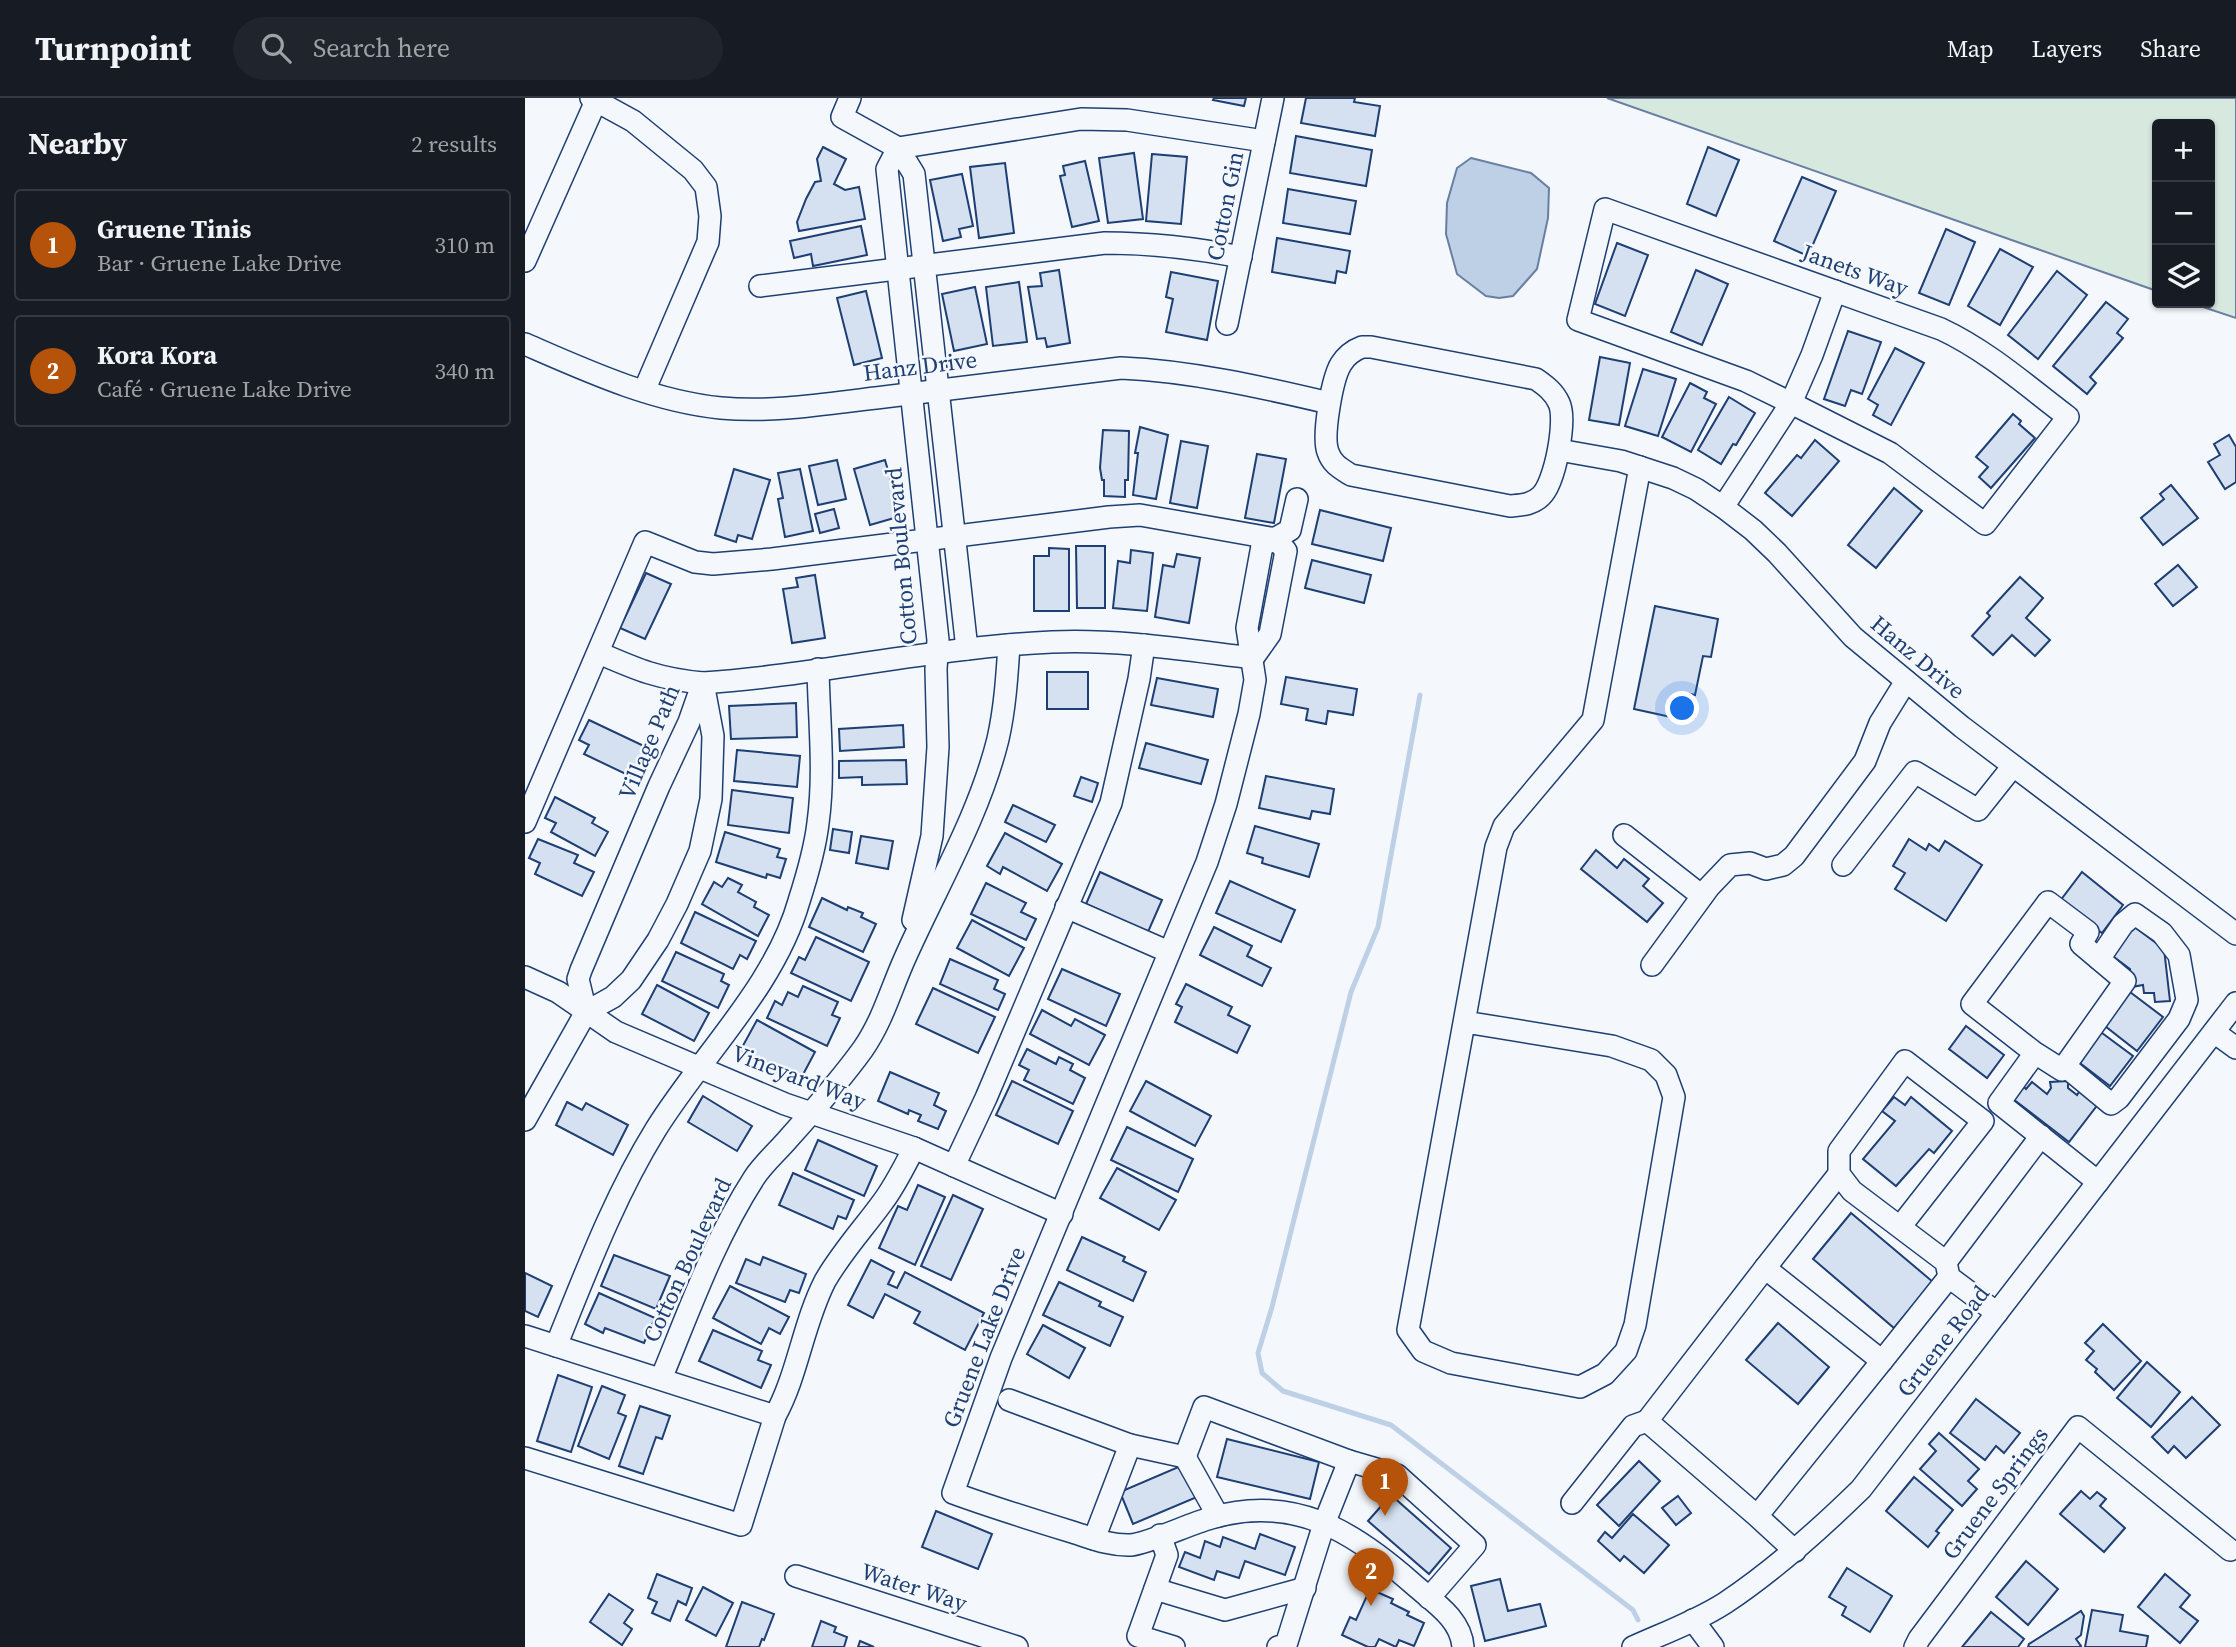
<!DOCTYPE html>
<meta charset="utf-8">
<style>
body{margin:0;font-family:"Source Serif 4",serif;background:#20242c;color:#f1f3f6}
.controls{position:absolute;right:21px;top:21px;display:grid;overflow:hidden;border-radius:7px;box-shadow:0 2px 5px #0004}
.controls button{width:63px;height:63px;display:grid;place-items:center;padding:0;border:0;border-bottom:2px solid #363941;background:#171b24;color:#f1f3f6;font:35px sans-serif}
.you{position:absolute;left:1158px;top:611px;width:24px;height:24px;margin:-18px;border:5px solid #fff;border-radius:50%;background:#1a73e8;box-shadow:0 0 0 10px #1a73e833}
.badge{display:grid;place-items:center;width:46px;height:46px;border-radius:50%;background:#b45309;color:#fff;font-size:23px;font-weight:700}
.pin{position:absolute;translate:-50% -58px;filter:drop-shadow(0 2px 4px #0008)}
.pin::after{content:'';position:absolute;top:37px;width:24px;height:21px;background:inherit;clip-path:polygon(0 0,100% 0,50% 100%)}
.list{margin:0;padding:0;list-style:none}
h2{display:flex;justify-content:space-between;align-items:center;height:91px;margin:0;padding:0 28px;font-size:30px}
h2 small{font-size:23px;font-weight:400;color:#9ea1a6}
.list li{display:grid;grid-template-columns:46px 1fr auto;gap:21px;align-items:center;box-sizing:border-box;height:112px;margin:0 14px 14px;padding:0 14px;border:2px solid #363941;border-radius:7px}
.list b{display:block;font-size:26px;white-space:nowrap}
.list p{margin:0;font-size:23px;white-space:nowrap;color:#9ea1a6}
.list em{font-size:23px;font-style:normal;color:#9ea1a6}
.icon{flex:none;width:38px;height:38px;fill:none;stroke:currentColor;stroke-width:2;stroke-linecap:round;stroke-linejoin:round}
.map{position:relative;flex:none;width:1711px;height:1549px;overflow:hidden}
header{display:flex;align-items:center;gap:42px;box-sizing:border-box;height:98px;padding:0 35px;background:#171b24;border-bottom:2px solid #363941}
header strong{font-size:33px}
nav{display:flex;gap:38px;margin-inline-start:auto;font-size:24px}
.search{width:490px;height:63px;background:#20242c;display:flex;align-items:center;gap:18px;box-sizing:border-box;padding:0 24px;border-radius:38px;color:#9ea1a6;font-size:26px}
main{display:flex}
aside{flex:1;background:#171b24}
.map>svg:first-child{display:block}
</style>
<header>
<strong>Turnpoint</strong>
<div class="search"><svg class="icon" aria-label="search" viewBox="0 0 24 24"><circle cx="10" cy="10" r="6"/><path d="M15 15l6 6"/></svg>Search here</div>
<nav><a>Map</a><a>Layers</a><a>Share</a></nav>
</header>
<main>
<aside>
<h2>Nearby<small>2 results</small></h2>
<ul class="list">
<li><span class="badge">1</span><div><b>Gruene Tinis</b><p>Bar · Gruene Lake Drive</p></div><em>310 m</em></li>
<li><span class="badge">2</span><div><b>Kora Kora</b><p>Café · Gruene Lake Drive</p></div><em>340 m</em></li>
</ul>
</aside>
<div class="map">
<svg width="1711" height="1549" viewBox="0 0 1711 1549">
<rect width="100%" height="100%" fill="#f4f7fb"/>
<path fill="#d7e8df" stroke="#687fa3" stroke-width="2" d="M1082,0H1711V220L1666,205H1685V26H1632V193Z"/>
<path fill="#bed0e5" stroke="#687fa3" stroke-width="2" d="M946,60L1006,75L1024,90L1023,120L1012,171L988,198L974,200L961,198L932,176L921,136L922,105L932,70Z"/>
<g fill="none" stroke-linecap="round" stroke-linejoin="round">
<path stroke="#bed0e5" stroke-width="5" d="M895,597L853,829L826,894L747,1209L733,1255L737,1275L758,1293L866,1327L1108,1512L1113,1522"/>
</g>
<g fill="#d5e0f0" stroke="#1d3f73" stroke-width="2">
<path d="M689,0H721L719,8L688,2Z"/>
<path d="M781,0H830L829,4L855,8L850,38L776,25Z"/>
<path d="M771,38L847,52L841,88L765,75Z"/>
<path d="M298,49L321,61L309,86L320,92L334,89L340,121L274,133L272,124L281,101L290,84L296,83L292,61Z"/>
<path d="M1183,49L1214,62L1191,118L1162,106Z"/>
<path d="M609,55L618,121L583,125L574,60Z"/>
<path d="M627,56L662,59L656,126L621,123Z"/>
<path d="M560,63L574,123L547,129L535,78L540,77L538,68Z"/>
<path d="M480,65L489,135L454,140L445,69Z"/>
<path d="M437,76L448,128L434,131L436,139L418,143L405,82Z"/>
<path d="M1277,79L1311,93L1283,158L1249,143Z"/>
<path d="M763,91L831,103L825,136L758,125Z"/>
<path d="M336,128L342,157L288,168L286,156L269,160L265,143Z"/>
<path d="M1421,131L1450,144L1424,207L1394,195Z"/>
<path d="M752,140L825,153L821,175L812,173L810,185L747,174Z"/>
<path d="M1092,145L1123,157L1100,218L1070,206Z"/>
<path d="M1475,151L1508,169L1475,227L1443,208Z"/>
<path d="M534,172L545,245L522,249L520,240L512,241L503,189L517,188L515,175Z"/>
<path d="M1171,172L1203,186L1177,247L1146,234Z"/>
<path d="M1532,173L1562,197L1513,261L1483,237Z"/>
<path d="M646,174L693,183L682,242L641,234L648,201L641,199Z"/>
<path d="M494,184L502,244L468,248L461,189Z"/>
<path d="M450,189L462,246L429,253L417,196Z"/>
<path d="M341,193L357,260L329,267L312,200Z"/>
<path d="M1581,204L1603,221L1592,235L1598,240L1565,279L1571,285L1562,296L1528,268Z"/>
<path d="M1323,233L1356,244L1337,296L1326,292L1320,308L1299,301Z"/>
<path d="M1370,250L1399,265L1366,327L1348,317L1353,307L1343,301Z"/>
<path d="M1075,259L1105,265L1094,327L1064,322Z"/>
<path d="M1118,271L1151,281L1133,338L1100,328Z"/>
<path d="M1165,285L1182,294L1179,300L1191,306L1166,354L1137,339Z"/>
<path d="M1204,299L1230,315L1211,347L1208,346L1196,366L1173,352Z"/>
<path d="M1488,316L1496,323L1494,326L1510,340L1466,390L1454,379L1463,369L1451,359Z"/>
<path d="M615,329L643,337L631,401L608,397L613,355H610Z"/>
<path d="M578,332L604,333L603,382H600V399L579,398V382H577L575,370Z"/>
<path d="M1704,337L1711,349V384L1700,391L1683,364L1695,357L1689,346Z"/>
<path d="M1290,342L1314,363L1267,418L1240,395L1272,357L1276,360Z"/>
<path d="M656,343L683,348L672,410L645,405Z"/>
<path d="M732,356L761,361L749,425L720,420Z"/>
<path d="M312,362L321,401L293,407L284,368Z"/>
<path d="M360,362L376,418L345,427L329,371Z"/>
<path d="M209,371L245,382L227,441L213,437L211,444L190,437Z"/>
<path d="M275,371L288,433L260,439L253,401L258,400L253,375Z"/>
<path d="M1646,387L1673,420L1638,447L1616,420L1639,401L1635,396Z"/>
<path d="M1369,390L1397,413L1351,470L1323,447Z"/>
<path d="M309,411L314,430L295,435L290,416Z"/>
<path d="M795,412L866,430L858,463L787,446Z"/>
<path d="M551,448H580V510H552Z"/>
<path d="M524,450L544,451V513H509V458H524Z"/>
<path d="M606,452L628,455L622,513L588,510L593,463L605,465Z"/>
<path d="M652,456L675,460L664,525L630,519L638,467L649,469Z"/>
<path d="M787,462L846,477L839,505L780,490Z"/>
<path d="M1653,467L1672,489L1648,508L1630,486Z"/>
<path d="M121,475L146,486L120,541L95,530Z"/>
<path d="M290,477L300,540L267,545L258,491L273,489L271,480Z"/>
<path d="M1495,479L1518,500L1501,520L1525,542L1510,558L1487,537L1468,557L1447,538L1465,518L1462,515Z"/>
<path d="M1130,508L1193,521L1186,559L1178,558L1170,597L1160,595L1155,621L1109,611Z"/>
<rect x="522" y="574" width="41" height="37"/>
<path d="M761,579L832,591L828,617L803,613L801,626L781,622L783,611L756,606Z"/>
<path d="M632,580L693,591L688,619L626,607Z"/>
<path d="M271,605L272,639L206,641L204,608Z"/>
<path d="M64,622L121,649L107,679L59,656L64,647L54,642Z"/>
<path d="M378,627L379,649L315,653L314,631Z"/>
<path d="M621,645L683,662L676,686L614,670Z"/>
<path d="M212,652L275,658L272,689L209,683Z"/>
<path d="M381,662L382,686L337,687V679L314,680V663Z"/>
<path d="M741,678L809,691L805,716L787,713L785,721L734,710Z"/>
<path d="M556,679L573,685L567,704L549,698Z"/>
<path d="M207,692L268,700L264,735L203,727Z"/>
<path d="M30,699L70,720L67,725L83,734L70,758L26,734L31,725L20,720Z"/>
<path d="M488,707L530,727L521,744L480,724Z"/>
<path d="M730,728L794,746L784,779L737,765L738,760L722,755Z"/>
<path d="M308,731L327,734L324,755L305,752Z"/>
<path d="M200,734L255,751L252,759L261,761L255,780L242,776L241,780L191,764Z"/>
<path d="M480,735L537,766L522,793L478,769L475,776L462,768Z"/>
<path d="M336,738L368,743L363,771L331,765Z"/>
<path d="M13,741L53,757L49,765L69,774L57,798L10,776L15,765L4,760Z"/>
<path d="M1384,741L1401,752L1404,746L1414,753L1420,743L1457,767L1421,823L1370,791L1380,775L1368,768Z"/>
<path d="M1071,752L1092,770L1099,761L1124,781L1118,788L1138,805L1122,824L1056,771Z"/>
<path d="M575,774L637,802L623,834L561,806Z"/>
<path d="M1557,774L1598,807L1577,835L1535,803Z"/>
<path d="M203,780L217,787L213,794L231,804L229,809L244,817L233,838L177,806L189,784L197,789Z"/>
<path d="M705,783L770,812L756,844L691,815Z"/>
<path d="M461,785L501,805L496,814L511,821L501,842L446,816Z"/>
<path d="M297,800L322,812L323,809L338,815L336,819L351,826L338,854L284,829Z"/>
<path d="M170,814L231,843L222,861L215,857L208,871L156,845Z"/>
<path d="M447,822L499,850L484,878L432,850Z"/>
<path d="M1607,827L1639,851L1645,903L1630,904L1629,895H1619L1618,887L1607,889L1605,871L1585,856Z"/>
<path d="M689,829L727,848L722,858L746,870L737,888L675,857Z"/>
<path d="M291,839L344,864L326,903L266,875L274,859L280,862Z"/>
<path d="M151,854L199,876L196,883L204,887L193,910L137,883Z"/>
<path d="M425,861L473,882L469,891L480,896L473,912L415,886Z"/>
<path d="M537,871L595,896L581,928L523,901Z"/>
<path d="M661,886L707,909L703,917L725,928L712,955L650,924L657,909L651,906Z"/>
<path d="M132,887L184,915L169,943L117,916Z"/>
<path d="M278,888L313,904L307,917L315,920L302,948L242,920L250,903L257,907L263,894L273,899Z"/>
<path d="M408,890L470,919L453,955L391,926Z"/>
<path d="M1605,894L1638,919L1612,953L1580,928Z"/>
<path d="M517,912L546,928L550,921L580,937L564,967L505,936Z"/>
<path d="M232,922L290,954L273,986L215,953Z"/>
<path d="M1441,928L1479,957L1462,980L1424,951Z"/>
<path d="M1573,932L1608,958L1585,988L1551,962Z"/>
<path d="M502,951L531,966L534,959L548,966L545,972L560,980L548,1006L499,982L504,972L494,967Z"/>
<path d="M365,974L414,995L409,1007L421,1013L413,1031L393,1023L396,1017L384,1012L383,1016L353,1003Z"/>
<path d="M487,983L548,1013L533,1046L471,1017Z"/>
<path d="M621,983L686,1018L670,1048L605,1013Z"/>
<path d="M1543,983V990L1552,997L1556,991L1574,1005L1544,1044L1488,1001L1498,988L1501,991L1507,984L1522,996L1526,990L1525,984Z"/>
<path d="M178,998L227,1028L212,1053L163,1024Z"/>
<path d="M1369,999L1380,1007L1386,999L1427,1033L1409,1055L1404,1051L1371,1088L1338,1061L1370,1023L1357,1013Z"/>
<path d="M42,1004L57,1012L61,1005L103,1027L88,1057L31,1027Z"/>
<path d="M602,1029L668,1061L653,1094L586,1062Z"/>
<path d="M293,1042L352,1068L339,1098L280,1072Z"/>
<path d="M592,1070L651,1102L634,1132L575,1100Z"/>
<path d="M268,1075L329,1102L321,1121L313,1118L308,1131L254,1107Z"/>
<path d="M393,1087L420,1099L390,1167L354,1150L373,1108L382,1112Z"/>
<path d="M428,1097L458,1111L426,1182L396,1168Z"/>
<path d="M1326,1115L1408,1184L1369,1230L1288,1161Z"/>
<path d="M557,1139L600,1159L598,1163L621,1174L608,1203L542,1172Z"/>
<path d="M89,1157L145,1178L131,1211L76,1188Z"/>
<path d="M238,1159L281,1176L274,1195L265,1192L260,1204L211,1185L221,1161L235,1167Z"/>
<path d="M346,1162L369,1174L363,1186L372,1190L380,1174L459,1215L440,1252L389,1225L395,1214L360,1196L348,1220L323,1207Z"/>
<path d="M0,1175L27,1188L13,1219L0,1213Z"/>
<path d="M534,1184L576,1204L574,1208L598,1219L585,1248L518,1217Z"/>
<path d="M205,1188L264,1219L255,1236L244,1230L236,1246L188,1220Z"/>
<path d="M74,1195L130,1220L119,1245L80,1230L78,1235L60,1226Z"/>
<path d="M1253,1225L1304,1269L1273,1306L1221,1262Z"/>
<path d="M1578,1226L1616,1263L1589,1292L1570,1274L1572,1271L1561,1262L1569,1253L1560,1245Z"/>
<path d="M518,1227L560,1250L544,1280L502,1256Z"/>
<path d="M188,1232L237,1253L233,1262L246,1267L236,1290L174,1263Z"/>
<path d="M1622,1264L1655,1294L1626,1329L1592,1300Z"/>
<path d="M33,1277L67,1289L46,1354L12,1343Z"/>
<path d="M77,1288L100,1297L93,1315L101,1318L84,1361L53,1348Z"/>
<path d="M1667,1299L1695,1327L1661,1360L1649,1348L1643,1355L1627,1339Z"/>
<path d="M1451,1301L1495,1335L1479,1355L1471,1348L1460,1362L1425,1335Z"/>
<path d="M115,1308L145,1318L137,1341L131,1339L118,1376L94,1368Z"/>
<path d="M1414,1335L1454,1371L1443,1383L1452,1391L1437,1408L1395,1371L1411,1353L1404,1346Z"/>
<path d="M702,1341L794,1364L785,1401L692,1379Z"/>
<path d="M1114,1363L1135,1383L1094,1428L1072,1407Z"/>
<path d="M658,1367L672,1399L608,1426L595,1394Z"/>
<path d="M1389,1379L1428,1412L1411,1433L1414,1435L1403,1449L1361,1413Z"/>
<path d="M1556,1393L1565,1401L1572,1394L1581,1401L1575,1408L1600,1430L1579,1454L1535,1416Z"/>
<path d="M866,1397L926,1450L904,1476L843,1423Z"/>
<path d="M1153,1398L1166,1415L1151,1427L1137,1410Z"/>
<path d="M411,1413L467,1436L453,1471L397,1449Z"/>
<path d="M1108,1416L1144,1447L1119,1475L1099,1458L1095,1463L1073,1443L1080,1434L1087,1440Z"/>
<path d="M735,1436L770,1449L760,1477L720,1463L714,1480L692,1473L689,1482L654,1469L660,1454L675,1460L680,1443L695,1449L698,1439L730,1451Z"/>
<path d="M1501,1463L1533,1491L1503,1527L1471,1499Z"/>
<path d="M1322,1470L1367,1498L1345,1534L1317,1517L1321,1509L1304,1499Z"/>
<path d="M132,1476L167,1490L161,1507L153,1503L145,1523L127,1515L132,1504L123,1500Z"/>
<path d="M1640,1476L1665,1497L1655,1509L1673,1523L1655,1545L1613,1509Z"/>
<path d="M975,1481L983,1513L1015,1506L1021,1528L960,1543L946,1488Z"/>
<path d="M178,1489L208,1505L191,1538L161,1522Z"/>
<path d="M845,1491L868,1501L866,1505L884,1514L882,1517L899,1525L889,1548L874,1542L871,1549L854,1541L850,1549H843L817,1537L825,1519L831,1522Z"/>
<path d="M84,1496L108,1512L99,1525L107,1531L97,1547L65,1524Z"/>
<path d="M217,1504L249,1516L239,1542L237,1541L234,1549H201Z"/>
<path d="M1567,1512L1598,1517L1595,1533L1623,1538L1621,1549H1560Z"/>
<path d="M1556,1513L1559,1518L1556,1537L1551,1541L1556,1548L1554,1549H1503L1504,1546Z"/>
<path d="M1466,1514L1499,1541L1493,1549H1437Z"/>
<path d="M296,1523L311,1529L309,1534L322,1539L319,1549H287Z"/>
<path d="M335,1543L349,1549H333Z"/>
</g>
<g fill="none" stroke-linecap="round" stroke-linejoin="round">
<defs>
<g id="minor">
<path d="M66,0L108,23L168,72L181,89L185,118L183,144L119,293"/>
<path d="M325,0L317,19L373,50L389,76L442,551"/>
<path d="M373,50L362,71L413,542L411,571L413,649L407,738L388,822"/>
<path d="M373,50L556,21L602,22L739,43"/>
<path d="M1080,111L1416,231C1463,253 1502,288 1543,319L1460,426L1365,355L1266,305L1221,283L1053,222Z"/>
<path d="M0,163L71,3"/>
<path d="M235,188L580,145C627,145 670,150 716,159"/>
<path d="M702,226L748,0"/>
<path d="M0,246C62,273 127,303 196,310C250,315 306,305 359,299C438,289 517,280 596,270C666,273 736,289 804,305"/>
<path d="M837,249H846L1011,281C1021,288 1029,294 1034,305C1042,322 1030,385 1016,398C1007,407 996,407 985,408L826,377C815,370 807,366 803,354C797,338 807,281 816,266C821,258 829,252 837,249Z"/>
<path d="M1034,352L1096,363L1148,380L1171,391L1198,409L1228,432L1252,455L1328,539L1437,629L1711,836"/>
<path d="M772,401L765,432L737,448L722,530L730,582L724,616L701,706L682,764L476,1260L428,1395C466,1409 505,1421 544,1433C564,1439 584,1448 606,1447C625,1445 664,1426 686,1420C768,1396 827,1432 887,1485C907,1503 936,1520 938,1549"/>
<path d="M1198,409L1266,305L1287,257L1310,193"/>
<path d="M74,555C113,572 134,581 178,585C295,577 410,549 527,544C594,541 661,552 728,560"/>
<path d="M728,560L745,536L761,453L751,441"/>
<path d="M0,724L120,444L170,464L188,466L247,461L584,419L615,417L751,441"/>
<path d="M1099,737L1177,798"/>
<path d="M1318,767L1390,674L1453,712L1488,668"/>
<path d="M541,809L644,854"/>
<path d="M1127,867L1184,789L1205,767L1225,765L1241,771L1258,767L1269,758L1340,663L1355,625L1381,583"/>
<path d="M0,879L33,894L91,934L260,1006L389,1050L537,1116"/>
<path d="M61,914L53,881L56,872L134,688L164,624L177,587"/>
<path d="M940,924L1087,948L1126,962L1141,977L1149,999L1110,1227L1101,1253L1080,1276L1055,1289L926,1265L898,1253L883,1232L971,749L979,728L1068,622L1115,369"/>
<path d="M1689,934L1711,950"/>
<path d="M1510,955L1447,906L1523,804L1563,834L1556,846L1600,883L1537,972L1510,955L1474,1005L1573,1084"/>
<path d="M1540,968L1586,1006L1594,1000L1654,921L1662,902L1654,857L1637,835L1610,816L1598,826L1574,861"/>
<path d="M0,1022L61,914L88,899L106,882L133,842L152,806L175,753L186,701L188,638L178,585"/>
<path d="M429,1068L461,1000L586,705L614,581L619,547"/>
<path d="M1375,1129L1458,1023L1380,963L1314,1053V1076L1327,1093L1421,1164L1424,1179L1472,1215"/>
<path d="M1421,1164L1516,1038"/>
<path d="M1240,1170L1314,1076"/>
<path d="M0,1238L250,1318"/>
<path d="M31,1248C61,1174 89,1099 131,1031C177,957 250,888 274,803C282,778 290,751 293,725C300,675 294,622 293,571"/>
<path d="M1357,1263L1424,1179"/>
<path d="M136,1281C164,1213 189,1142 229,1080C238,1066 253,1053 264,1040C290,1011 315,983 338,951C358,922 366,891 380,860C412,788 454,718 473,641C480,610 482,578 484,547"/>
<path d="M484,1302L605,1347"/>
<path d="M660,1359L679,1309L824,1363"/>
<path d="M0,1360L216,1427L250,1318C273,1276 278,1226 300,1183C316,1155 338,1131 357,1105C370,1088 379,1069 389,1050"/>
<path d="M1047,1405L1108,1328L1122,1323"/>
<path d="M1232,1418L1122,1323L1240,1170L1357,1263L1232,1418L1270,1453"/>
<path d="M635,1437L642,1457L613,1538L649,1549"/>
<path d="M569,1441L605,1347L660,1359L693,1418"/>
<path d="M271,1478L492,1549"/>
<path d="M630,1491L700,1512L780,1490"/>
<path d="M1168,1522L1188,1549"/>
<path d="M753,1549L761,1547L799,1426L824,1363L872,1377L950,1447L904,1500"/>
<path d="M1108,1549C1139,1535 1172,1523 1200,1505C1250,1472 1294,1432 1336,1391L1711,905"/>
<path d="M1390,1549L1394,1541L1553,1329L1705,1452"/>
</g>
</defs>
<use href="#minor" stroke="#1d3f73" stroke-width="24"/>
<use href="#minor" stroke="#f4f7fb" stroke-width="21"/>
</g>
<g text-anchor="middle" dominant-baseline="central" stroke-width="5" stroke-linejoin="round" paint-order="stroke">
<g font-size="23" fill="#1d3f73" stroke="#f4f7fb">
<text transform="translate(700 108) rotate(-79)">Cotton Gin</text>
<text transform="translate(1330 172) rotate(20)">Janets Way</text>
<text transform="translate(395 268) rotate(-7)">Hanz Drive</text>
<text transform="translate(376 458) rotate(-95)">Cotton Boulevard</text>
<text transform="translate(1393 559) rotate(40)">Hanz Drive</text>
<text transform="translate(124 644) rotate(-67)">Village Path</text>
<text transform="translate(274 979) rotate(21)">Vineyard Way</text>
<text transform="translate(162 1162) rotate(-65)">Cotton Boulevard</text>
<text transform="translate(459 1239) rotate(-69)">Gruene Lake Drive</text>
<text transform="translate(1418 1243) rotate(-52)">Gruene Road</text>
<text transform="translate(1470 1395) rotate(-53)">Gruene Springs</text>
<text transform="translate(389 1489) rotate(18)">Water Way</text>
</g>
</g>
</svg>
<div class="controls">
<button>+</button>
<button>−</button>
<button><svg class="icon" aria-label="layers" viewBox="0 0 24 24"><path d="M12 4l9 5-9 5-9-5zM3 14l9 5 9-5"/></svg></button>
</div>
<div class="you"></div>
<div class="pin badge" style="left:860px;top:1418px">1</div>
<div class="pin badge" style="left:846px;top:1508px">2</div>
</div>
</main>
